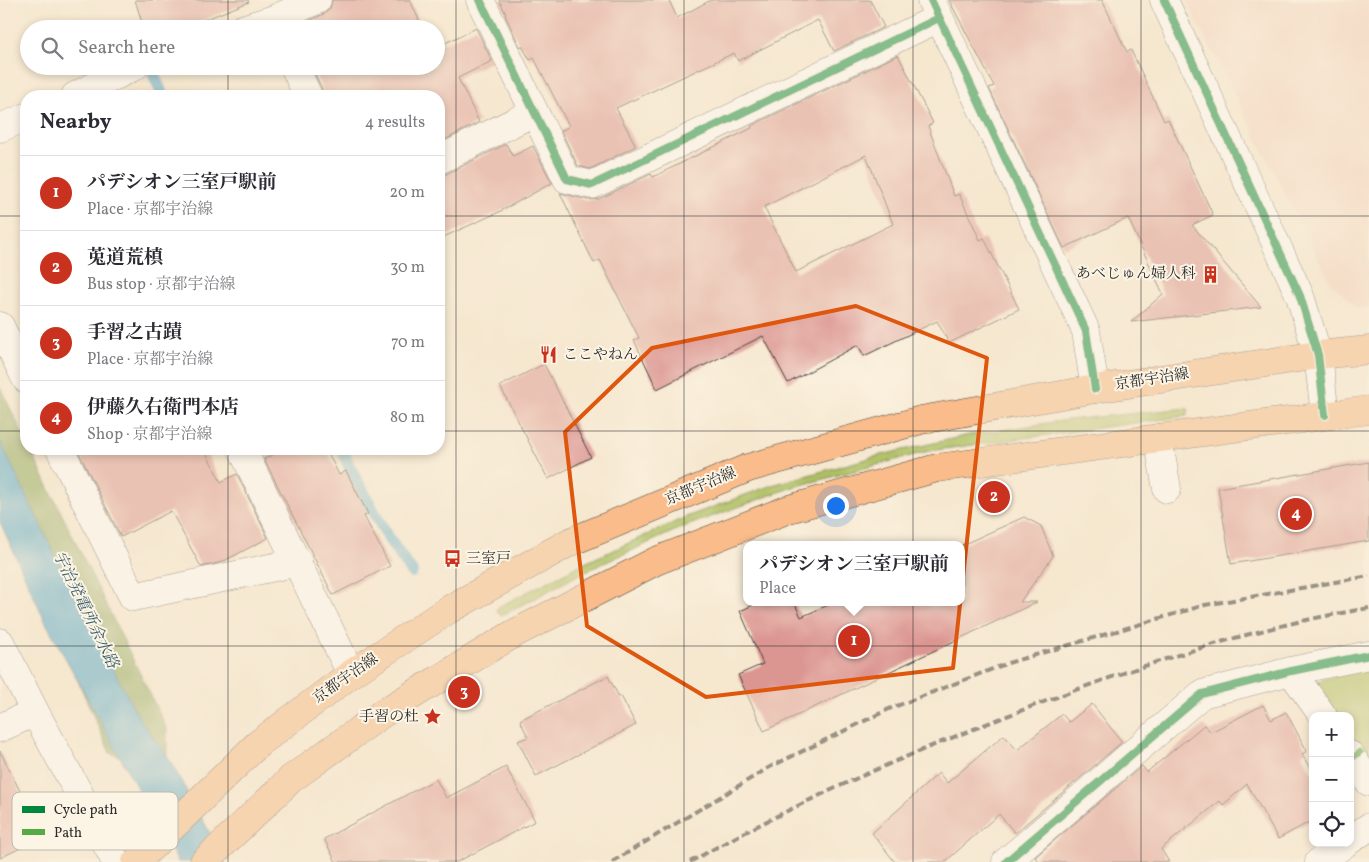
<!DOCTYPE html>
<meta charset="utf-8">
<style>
body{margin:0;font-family:Vollkorn,"Noto Serif JP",serif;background:#f2f2f3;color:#2b2b33}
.controls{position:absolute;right:15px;bottom:15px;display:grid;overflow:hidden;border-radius:10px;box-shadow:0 2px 8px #0003}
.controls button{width:45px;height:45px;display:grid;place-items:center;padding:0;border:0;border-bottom:1px solid #e1e1e2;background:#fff;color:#2b2b33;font:25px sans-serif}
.you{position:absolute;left:835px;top:505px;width:18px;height:18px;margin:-12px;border:4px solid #fff;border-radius:50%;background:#1a73e8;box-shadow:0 0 0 8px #1a73e833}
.badge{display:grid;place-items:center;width:32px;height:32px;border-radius:50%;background:#c8321e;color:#fff;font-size:16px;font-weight:700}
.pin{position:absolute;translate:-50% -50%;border:2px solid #fff;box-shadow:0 1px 5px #0006}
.popup{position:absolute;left:743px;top:541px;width:222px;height:65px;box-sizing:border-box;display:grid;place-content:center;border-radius:10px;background:#fff;filter:drop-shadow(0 1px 4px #0005);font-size:16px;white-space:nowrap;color:#7c7c81}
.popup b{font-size:19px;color:#2b2b33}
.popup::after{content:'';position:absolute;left:50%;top:100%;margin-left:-10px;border:10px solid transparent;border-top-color:#fff}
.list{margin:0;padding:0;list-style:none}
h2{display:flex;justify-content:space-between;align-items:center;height:65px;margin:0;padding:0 20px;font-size:21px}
h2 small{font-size:16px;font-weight:400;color:#7c7c81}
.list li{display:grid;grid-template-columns:32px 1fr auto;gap:15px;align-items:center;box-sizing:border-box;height:75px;padding:0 20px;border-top:1px solid #e1e1e2}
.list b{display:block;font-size:19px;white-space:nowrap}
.list p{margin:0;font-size:16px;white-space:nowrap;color:#7c7c81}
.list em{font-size:16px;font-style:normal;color:#7c7c81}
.icon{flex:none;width:28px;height:28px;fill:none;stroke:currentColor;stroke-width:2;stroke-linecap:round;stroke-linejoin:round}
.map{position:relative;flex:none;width:1369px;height:862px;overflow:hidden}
.search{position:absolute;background:#fff;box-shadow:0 2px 8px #0003;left:20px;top:20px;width:425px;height:55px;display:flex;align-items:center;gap:12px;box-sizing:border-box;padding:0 18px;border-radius:28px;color:#7c7c81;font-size:19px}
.panel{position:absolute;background:#fff;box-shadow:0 2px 8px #0003;left:20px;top:90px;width:425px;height:365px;border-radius:20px}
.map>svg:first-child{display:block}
</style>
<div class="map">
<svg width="1369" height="862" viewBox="0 0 1369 862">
<rect width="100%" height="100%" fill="#fcf5e5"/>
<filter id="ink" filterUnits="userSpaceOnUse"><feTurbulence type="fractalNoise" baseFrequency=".02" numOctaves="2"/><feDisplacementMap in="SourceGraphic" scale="10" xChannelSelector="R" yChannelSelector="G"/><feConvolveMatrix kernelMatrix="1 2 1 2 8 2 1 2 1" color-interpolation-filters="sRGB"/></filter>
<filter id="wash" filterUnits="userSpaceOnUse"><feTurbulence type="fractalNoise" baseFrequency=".0096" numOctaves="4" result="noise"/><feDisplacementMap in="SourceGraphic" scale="20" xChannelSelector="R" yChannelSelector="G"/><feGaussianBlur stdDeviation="1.12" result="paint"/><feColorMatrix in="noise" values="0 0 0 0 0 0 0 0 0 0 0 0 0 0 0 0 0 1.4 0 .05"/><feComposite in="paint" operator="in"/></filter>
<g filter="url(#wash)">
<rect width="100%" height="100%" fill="#f6e7cf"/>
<path fill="#f4d3c0" d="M1186,0H1369V307L1357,308L1330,282Z"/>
<g fill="#aebf62" stroke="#6c7546">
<path d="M1187,408L1189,410L1187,416L929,451L790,488L681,528L580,574L501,616L496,610L498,607L576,567L686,517L772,485L881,455L969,435L1067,420Z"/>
<path d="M1369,667V762L1350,735V716H1337L1314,682Z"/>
</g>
<path fill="#8aa658" stroke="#5a6842" d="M0,387L26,441V449H30L167,729V757L123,758L110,753L47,612L0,517Z"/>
<path fill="#4fa7cc" stroke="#3d697c" d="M0,441L76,599L139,718L168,757L226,862H178L46,623L0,522Z"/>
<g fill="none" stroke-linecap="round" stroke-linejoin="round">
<g stroke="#4fa7cc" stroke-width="12">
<path d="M153,73L163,96"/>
<path d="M343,449L348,464L389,539L412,572"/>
</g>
</g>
<g id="blocks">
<g fill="#dc9692" fill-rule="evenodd">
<path d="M135,0H248L249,2L181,29H144Z"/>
<path d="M332,0H410L423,29H291L324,14L330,9Z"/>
<path d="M499,0H669L677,18L711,0H870L884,27L834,51L818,20L738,61L734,53L616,108L636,146L590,169L578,166L561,131L569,126L534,58L530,60L522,46L520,47L505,15L506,14Z"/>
<path d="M949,0H1102L1127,52L1131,50L1164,121L1168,119L1213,215L1192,225L1261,307L1131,322L1163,294L1128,218L1064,248L989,88L994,86Z"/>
<path d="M476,28L492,61L458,78L479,122L439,143V96H323L322,89L311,66H436V47L439,46V35L443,44Z"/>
<path d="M898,55L933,123L928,126L954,196L959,194L980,240L984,238L1019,309L949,343L937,321L864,356L858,345L788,383L763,336L657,389L634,340L639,338L600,260L594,263L560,193L588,200L599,199L651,174L653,177L752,128L751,126ZM866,155L893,224L796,272L764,207Z"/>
<path d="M506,144L513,156L533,146L552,183L497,213L439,239V176L446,174Z"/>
<path d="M544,364L591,457L548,479L500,386Z"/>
<path d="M77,449H204L221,482L237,474L268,538L222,562L201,567L171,511L121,537Z"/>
<path d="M284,449H326L339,475L346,471L368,514L364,516L390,566L333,595L264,459Z"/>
<path d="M1369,462V541L1231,564L1218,488Z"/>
<path d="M1024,517L1041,526L1053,556L1020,602H1037L764,731L738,675L763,664L740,611L760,602H794L801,617L835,602H962V545Z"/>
<path d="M608,676L619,697L621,696L636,725L536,776L518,741L528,737L520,720Z"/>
<path d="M1092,704L1122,742L1015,833L999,814L945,862H895L872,833L939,773L947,783L1004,735L1017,750L1062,714L1069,722Z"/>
<path d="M1263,705L1271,720L1286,712L1307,751L1302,754L1313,774V820L1278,839L1247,784L1223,805L1220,801L1161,849L1169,862H1039L1035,857L1142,766L1147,772L1204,725L1211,732Z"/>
<path d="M0,751L43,837L0,858Z"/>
<path d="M506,767L535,821L457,862H336L324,839L436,779L446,798Z"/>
</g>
</g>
</g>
<g filter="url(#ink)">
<use href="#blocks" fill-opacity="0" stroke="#494744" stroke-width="1"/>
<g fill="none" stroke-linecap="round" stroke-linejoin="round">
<defs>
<g id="minor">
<path d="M480,0L567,179L592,185L939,18"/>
<path d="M931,0L1086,331L1095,389"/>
<path d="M1164,0L1300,296L1318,355L1325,415"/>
<path d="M242,29L274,19L317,0"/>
<path d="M294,66L308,96"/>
<path d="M75,96L135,66"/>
<path d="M0,128L26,117"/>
<path d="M439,160L534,112"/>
<path d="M0,326L26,379"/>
<path d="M1158,438L1167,489"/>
<path d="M60,449L133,597L298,562"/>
<path d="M242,449L351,674"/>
<path d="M0,642L35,712L116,862"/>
<path d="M1291,671L1323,716"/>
<path d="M0,728L35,712"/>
<path d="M1350,755L1369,782"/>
<path d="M1350,840L1369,827"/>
<path d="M1006,862L1202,694L1291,671L1369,655"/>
<path d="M1319,862L1346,843"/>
</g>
<g id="major">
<path d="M136,862L258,744L351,674L448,610L570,542L748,468L921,420L1095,389L1318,355L1369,350"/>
<path d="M204,862L291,779L383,713L515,633L656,561L789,509L937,468L1369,410"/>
</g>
</defs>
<use href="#minor" stroke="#494744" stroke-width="29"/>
<use href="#major" stroke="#494744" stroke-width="29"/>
<use href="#minor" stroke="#fff" stroke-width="28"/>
<use href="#major" stroke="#f9bc8a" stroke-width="28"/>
<g stroke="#2b2b2b" stroke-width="4" stroke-dasharray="8 4" stroke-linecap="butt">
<path d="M612,862L770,767L889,709L1008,663L1205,605L1369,576"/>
<path d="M690,862C788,807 889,762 994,721C1094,682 1197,645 1302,621C1324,616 1347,612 1369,608"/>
</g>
<path stroke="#54ab44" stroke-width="6" stroke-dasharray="12 6" stroke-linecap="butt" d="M1353,758L1366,747"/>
<defs>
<g id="cycleway">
<path d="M480,0L567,179L592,185L939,18"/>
<path d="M931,0L1086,331L1095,389"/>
<path d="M1164,0L1300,296L1318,355L1325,415"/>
<path d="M1006,862L1202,694L1291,671L1369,655"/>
</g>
</defs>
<use href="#cycleway" stroke="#fcf5e5" stroke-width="11"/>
<use href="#cycleway" stroke="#00873e" stroke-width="8"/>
</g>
</g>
<path d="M0 0H1369V862H0ZM856,306L987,358L953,668L706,697L587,626L565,432L652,348Z" fill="#f6e7cf" fill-opacity=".55" fill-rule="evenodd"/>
<path fill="none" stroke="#df570e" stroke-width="4" stroke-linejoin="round" d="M856,306L987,358L953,668L706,697L587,626L565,432L652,348Z"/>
<path fill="none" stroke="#2b2b2b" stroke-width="1" stroke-opacity="0.55" d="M228,0V29M456,0V862M684,0V862M913,0V862M1141,0V862M228,66V96M0,216H26M439,216H1369M0,431H26M439,431H1369M228,449V862M0,646H1369"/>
<defs>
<symbol id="building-bare" viewBox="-9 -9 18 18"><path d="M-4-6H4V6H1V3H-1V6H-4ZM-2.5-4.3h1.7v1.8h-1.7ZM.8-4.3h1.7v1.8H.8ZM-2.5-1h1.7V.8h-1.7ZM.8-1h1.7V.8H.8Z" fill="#c8321e" stroke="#fcf5e5" stroke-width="2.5" paint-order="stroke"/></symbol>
<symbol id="restaurant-bare" viewBox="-9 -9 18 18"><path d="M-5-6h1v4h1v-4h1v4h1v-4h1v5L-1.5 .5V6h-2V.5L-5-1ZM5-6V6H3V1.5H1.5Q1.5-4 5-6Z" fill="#c8321e" stroke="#fcf5e5" stroke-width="2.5" paint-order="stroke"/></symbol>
<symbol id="bus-bare" viewBox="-9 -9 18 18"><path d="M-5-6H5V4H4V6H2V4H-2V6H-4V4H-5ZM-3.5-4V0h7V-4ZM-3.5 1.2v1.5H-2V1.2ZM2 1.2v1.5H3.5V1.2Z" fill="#c8321e" stroke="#fcf5e5" stroke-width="2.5" paint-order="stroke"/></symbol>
<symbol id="sight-bare" viewBox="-9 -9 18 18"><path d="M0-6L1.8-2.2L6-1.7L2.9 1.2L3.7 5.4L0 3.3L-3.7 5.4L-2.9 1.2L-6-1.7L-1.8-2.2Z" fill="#c8321e" stroke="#fcf5e5" stroke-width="2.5" paint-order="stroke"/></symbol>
</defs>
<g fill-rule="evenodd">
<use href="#building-bare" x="1198" y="262" width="25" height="25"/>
<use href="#restaurant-bare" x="536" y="342" width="25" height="25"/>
<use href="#bus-bare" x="440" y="546" width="25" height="25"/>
<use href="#sight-bare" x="420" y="704" width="25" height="25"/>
</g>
<g text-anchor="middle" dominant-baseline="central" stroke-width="4" stroke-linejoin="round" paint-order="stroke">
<g font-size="15" fill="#2b2b2b" stroke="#fcf5e5" text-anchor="end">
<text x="1196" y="274">あべじゅん婦人科</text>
<text x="563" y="355" text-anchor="start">ここやねん</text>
<text x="466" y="559" text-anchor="start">三室戸</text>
<text x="419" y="717">手習の杜</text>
</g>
<g font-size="15" fill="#2b2b2b" stroke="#fcf5e5">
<text transform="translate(1152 380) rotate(-9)">京都宇治線</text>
<text transform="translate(701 487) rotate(-23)">京都宇治線</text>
<text transform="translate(346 679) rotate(-35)">京都宇治線</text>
</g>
<g font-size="16" font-style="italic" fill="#395d6b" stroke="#fcf5e5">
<text transform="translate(85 610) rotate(64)">宇治発電所余水路</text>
</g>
</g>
<rect x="12" y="792" width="166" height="58" rx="8" fill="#fcf5e5" stroke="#bdb8ad" stroke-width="1"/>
<rect x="22" y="806" width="23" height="7" fill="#00873e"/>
<rect x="22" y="829" width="23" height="6" fill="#54ab44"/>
<g font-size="14" fill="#2b2b2b">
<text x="54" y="814">Cycle path</text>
<text x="54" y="837">Path</text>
</g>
</svg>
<div class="controls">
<button>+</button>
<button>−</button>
<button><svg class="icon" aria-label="locate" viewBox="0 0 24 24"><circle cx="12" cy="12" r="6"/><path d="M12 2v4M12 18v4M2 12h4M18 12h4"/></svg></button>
</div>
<div class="you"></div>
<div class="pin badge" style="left:854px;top:641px">1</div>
<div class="popup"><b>パデシオン三室戸駅前</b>Place</div>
<div class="pin badge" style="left:994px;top:497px">2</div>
<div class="pin badge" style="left:464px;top:692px">3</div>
<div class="pin badge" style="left:1296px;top:514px">4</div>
<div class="search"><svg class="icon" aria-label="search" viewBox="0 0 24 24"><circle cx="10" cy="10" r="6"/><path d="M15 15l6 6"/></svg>Search here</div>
<section class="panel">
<h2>Nearby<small>4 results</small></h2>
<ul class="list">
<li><span class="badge">1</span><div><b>パデシオン三室戸駅前</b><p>Place · 京都宇治線</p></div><em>20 m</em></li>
<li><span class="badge">2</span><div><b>莵道荒槙</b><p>Bus stop · 京都宇治線</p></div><em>30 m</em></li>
<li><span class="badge">3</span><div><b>手習之古蹟</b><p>Place · 京都宇治線</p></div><em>70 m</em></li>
<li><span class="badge">4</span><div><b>伊藤久右衛門本店</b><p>Shop · 京都宇治線</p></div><em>80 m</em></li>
</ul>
</section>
</div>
